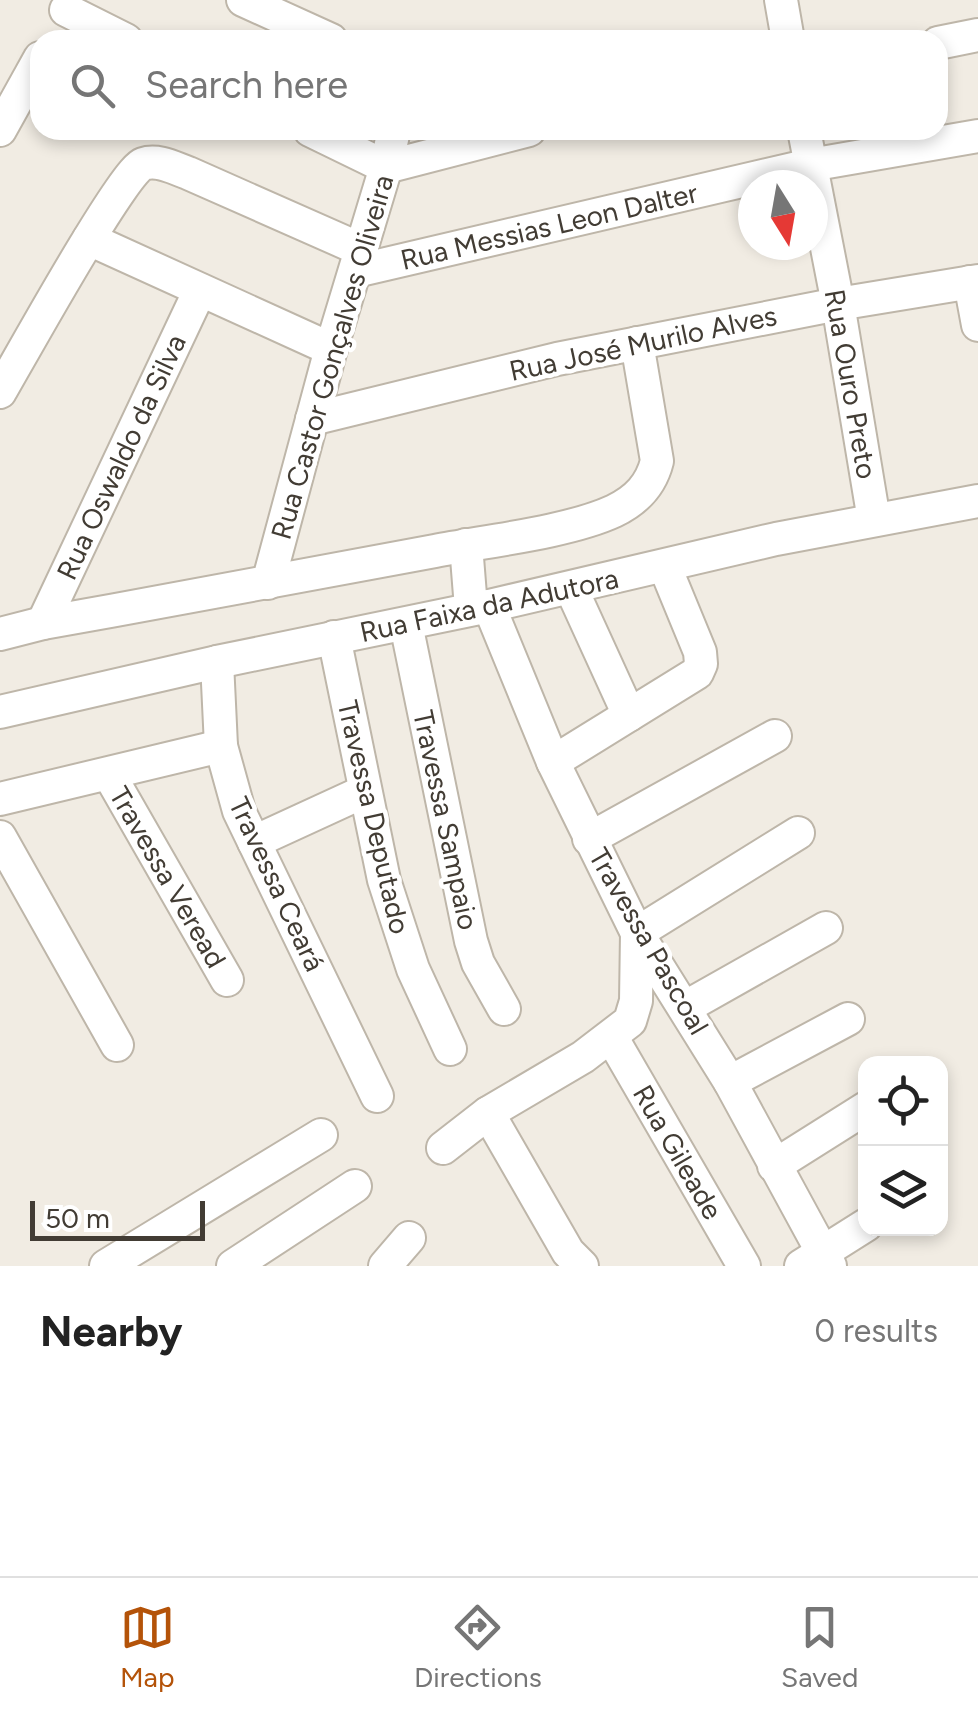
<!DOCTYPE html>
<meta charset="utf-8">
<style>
body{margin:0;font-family:Figtree,sans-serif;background:#f2f2f2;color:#222}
.controls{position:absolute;right:30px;bottom:30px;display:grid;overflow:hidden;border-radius:20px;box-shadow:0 5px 15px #0003}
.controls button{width:90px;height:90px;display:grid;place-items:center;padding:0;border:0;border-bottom:2px solid #e0e0e0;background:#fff;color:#222;font:50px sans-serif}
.compass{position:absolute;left:738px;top:170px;width:90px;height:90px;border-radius:50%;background:#fff;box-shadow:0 5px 15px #0003;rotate:169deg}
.scale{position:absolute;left:30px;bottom:25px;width:175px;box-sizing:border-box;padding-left:10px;border:5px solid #423c34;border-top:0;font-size:28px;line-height:35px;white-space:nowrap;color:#423c34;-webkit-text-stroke:8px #fff;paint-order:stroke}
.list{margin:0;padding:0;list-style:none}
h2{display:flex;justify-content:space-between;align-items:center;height:130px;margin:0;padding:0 40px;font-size:42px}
h2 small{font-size:32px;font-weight:400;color:#767676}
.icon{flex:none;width:55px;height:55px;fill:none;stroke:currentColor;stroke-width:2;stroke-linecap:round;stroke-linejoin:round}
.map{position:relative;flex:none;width:978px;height:1266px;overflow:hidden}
.search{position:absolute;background:#fff;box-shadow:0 5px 15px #0003;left:30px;right:30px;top:30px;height:110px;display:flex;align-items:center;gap:25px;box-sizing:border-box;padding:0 35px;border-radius:30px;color:#767676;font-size:38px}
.sheet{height:310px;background:#fff}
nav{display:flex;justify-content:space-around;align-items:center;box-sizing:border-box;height:140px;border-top:2px solid #e0e0e0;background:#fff;font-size:28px;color:#767676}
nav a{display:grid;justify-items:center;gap:5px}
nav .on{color:#b45309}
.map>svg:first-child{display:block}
</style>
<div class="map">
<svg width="978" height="1266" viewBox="0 0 978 1266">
<rect width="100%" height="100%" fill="#f1ece3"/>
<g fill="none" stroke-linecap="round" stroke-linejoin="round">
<defs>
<g id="minor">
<path d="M243,0L331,40"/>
<path d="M781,0L788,40"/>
<path d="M66,10L126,40"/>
<path d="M938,43L978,35"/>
<path d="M0,130L40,58"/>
<path d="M310,130L386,167L529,130"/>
<path d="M804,130L838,304L874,520"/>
<path d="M89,239L331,349"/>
<path d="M356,271L810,165L978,136"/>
<path d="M970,282L978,325"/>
<path d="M0,392C18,361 123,171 143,164C158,159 174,168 188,173L362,250"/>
<path d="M312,419L557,359L838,304L978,281"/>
<path d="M466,545L471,608"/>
<path d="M268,583L331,349L386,167L394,130"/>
<path d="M571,588L629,715"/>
<path d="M489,606L553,762L637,933L730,1082L830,1266"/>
<path d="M43,623L200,290"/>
<path d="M406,624L471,941L478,963L504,1009"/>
<path d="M0,634L43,623C174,600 305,576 435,551C487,541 569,532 614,511C637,500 651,485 657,461L637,343"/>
<path d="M334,637L384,880L413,969L450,1049"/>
<path d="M217,662L221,746L239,811L377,1096"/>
<path d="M0,712L217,662L489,606L776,539L978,501"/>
<path d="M553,762L697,673L701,664L700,652L665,567"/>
<path d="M109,774L227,980"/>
<path d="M0,799L221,746"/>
<path d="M0,837L117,1045"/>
<path d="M589,839L775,736"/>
<path d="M254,842L365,791"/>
<path d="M686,1007L826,928"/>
<path d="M612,1038L744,1266"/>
<path d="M730,1082L848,1019"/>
<path d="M488,1113L568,1252L582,1266"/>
<path d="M443,1148L488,1113L583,1057L630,1021L636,1001L637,933L798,833"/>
<path d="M774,1166L866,1108"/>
<path d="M106,1266L321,1135"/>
<path d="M233,1266L355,1186"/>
<path d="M385,1266L409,1238"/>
<path d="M801,1266L866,1225"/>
</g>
</defs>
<use href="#minor" stroke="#beb6a9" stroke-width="36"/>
<use href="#minor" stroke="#fff" stroke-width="32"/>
</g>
<g text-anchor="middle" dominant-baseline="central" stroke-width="9" stroke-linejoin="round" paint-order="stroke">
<g font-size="28" fill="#423c34" stroke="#fff">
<text transform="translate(549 226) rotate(-13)">Rua Messias Leon Dalter</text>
<text transform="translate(643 343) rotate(-12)">Rua José Murilo Alves</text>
<text transform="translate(332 357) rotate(-74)">Rua Castor Gonçalves Oliveira</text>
<text transform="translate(851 384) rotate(80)">Rua Ouro Preto</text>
<text transform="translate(121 457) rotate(-65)">Rua Oswaldo da Silva</text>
<text transform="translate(489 605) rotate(-12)">Rua Faixa da Adutora</text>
<text transform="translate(374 817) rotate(77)">Travessa Deputado</text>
<text transform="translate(446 820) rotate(78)">Travessa Sampaio</text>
<text transform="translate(168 877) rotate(60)">Travessa Veread</text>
<text transform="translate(277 884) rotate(65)">Travessa Ceará</text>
<text transform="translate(649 941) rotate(60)">Travessa Pascoal</text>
<text transform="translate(678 1152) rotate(60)">Rua Gileade</text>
</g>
</g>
</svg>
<div class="controls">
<button><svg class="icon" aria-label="locate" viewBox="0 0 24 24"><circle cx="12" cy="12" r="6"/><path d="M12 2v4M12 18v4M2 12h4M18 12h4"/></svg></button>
<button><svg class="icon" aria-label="layers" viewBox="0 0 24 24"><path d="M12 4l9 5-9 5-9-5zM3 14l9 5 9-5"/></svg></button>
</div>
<svg class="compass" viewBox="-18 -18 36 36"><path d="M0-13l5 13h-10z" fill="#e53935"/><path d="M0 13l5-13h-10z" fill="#767676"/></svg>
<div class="scale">50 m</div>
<div class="search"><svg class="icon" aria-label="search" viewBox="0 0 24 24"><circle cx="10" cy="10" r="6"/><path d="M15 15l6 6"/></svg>Search here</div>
</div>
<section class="sheet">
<h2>Nearby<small>0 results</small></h2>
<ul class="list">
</ul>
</section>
<nav>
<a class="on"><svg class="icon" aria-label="map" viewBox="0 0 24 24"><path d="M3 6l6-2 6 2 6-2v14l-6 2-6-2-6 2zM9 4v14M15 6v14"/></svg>Map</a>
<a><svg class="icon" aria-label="directions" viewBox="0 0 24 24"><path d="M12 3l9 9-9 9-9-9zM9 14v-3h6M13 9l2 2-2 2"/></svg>Directions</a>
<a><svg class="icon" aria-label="saved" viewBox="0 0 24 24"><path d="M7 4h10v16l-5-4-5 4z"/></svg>Saved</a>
</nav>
